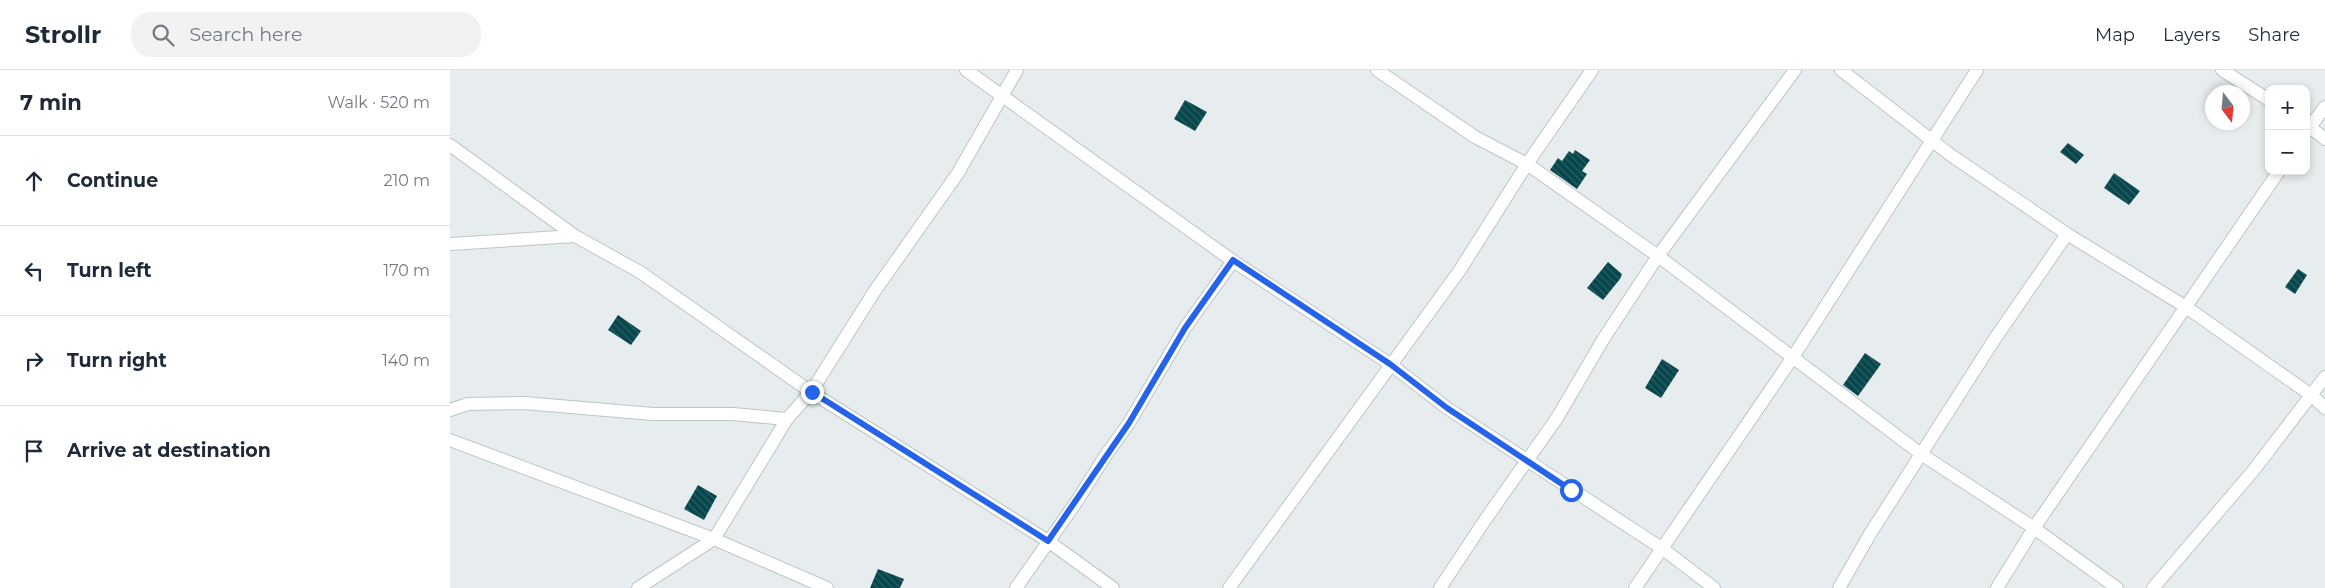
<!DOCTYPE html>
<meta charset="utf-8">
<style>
body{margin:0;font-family:Montserrat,sans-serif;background:#f2f2f3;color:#1f2937}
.controls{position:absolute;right:15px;top:15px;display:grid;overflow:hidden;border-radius:10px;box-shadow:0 2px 8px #0003}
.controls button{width:45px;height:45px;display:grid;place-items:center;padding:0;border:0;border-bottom:1px solid #e0e1e3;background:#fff;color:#1f2937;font:25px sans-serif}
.compass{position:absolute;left:1755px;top:15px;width:45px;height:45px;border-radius:50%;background:#fff;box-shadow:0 2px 8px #0003;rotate:164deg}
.stop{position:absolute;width:15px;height:15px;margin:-11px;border:4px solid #2563eb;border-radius:50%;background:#fff}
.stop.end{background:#2563eb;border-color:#fff;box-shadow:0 1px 5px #0008}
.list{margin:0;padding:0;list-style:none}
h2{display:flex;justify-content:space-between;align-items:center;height:65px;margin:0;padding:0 20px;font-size:21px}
h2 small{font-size:16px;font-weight:400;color:#747a83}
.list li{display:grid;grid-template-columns:32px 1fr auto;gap:15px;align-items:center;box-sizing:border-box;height:90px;padding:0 20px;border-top:1px solid #e0e1e3}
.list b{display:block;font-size:19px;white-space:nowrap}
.list em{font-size:16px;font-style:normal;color:#747a83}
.icon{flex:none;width:28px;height:28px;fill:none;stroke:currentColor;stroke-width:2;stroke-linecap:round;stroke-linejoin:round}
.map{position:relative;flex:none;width:1875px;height:518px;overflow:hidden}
header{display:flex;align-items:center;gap:30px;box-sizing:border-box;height:70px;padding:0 25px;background:#fff;border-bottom:1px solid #e0e1e3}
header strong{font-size:24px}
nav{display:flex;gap:28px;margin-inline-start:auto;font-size:18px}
.search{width:350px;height:45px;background:#f2f2f3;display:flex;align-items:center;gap:12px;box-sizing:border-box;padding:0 18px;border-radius:20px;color:#747a83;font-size:19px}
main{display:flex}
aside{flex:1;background:#fff}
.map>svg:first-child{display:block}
</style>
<header>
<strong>Strollr</strong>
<div class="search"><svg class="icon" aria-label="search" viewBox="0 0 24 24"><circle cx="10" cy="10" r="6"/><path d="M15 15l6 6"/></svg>Search here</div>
<nav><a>Map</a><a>Layers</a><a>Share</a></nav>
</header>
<main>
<aside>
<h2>7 min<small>Walk · 520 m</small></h2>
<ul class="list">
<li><svg class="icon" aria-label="ahead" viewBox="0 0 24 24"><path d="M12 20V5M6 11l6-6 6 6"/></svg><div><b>Continue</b></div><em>210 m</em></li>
<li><svg class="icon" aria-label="left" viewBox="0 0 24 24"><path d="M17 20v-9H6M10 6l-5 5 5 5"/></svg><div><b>Turn left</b></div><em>170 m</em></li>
<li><svg class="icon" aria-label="right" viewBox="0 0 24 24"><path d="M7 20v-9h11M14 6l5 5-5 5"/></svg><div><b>Turn right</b></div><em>140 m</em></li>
<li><svg class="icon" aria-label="arrive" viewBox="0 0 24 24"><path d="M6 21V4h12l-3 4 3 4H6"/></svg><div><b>Arrive at destination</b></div></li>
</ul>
</aside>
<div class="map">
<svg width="1875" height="518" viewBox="0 0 1875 518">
<defs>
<pattern id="building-back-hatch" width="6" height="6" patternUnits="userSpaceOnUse" patternTransform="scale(1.25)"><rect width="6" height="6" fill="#06464c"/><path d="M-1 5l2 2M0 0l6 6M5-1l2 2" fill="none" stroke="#2b5f63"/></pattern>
</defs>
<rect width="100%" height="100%" fill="#e7edee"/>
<g fill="url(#building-back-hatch)">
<path d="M735,30L757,42L745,61L724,49Z"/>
<path d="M1618,73L1634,85L1626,94L1610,82Z"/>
<path d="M1125,80L1140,90L1132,101L1137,104L1127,119L1100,100L1108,88L1112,91L1119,81L1123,84Z"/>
<path d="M1664,103L1690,121L1679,135L1654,118Z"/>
<path d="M1158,192L1172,204L1170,209L1153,230L1137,218Z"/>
<path d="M1848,199L1857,205L1845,224L1835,217Z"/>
<path d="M168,245L191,261L181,275L158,260Z"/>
<path d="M1415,283L1431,294L1408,326L1393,315Z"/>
<path d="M1212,289L1229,300L1211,328L1195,318Z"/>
<path d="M248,415L267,426L254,450L234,439Z"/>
<path d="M428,499L454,509L450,518H420Z"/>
</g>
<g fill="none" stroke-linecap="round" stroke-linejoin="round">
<defs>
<g id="street">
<path d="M516,0L783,191L940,294L997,338L1213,479L1264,518"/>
<path d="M927,0L1025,67L1077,94L1208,186L1471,384L1584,458L1667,518"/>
<path d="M1391,0L1502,86L1617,164L1736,237L1861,325L1875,338"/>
<path d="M1772,0L1819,30"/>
<path d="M1856,54L1875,69"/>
<path d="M1856,62L1875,37"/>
<path d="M0,75L125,166L190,202L361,322L598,471L663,518"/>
<path d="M0,174L125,166"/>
<path d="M0,340L18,334L74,333L203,344H283L337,349"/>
<path d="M0,370L264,469L377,518"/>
<path d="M188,518L264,469L337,349L361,322L424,222L508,103L567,0"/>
<path d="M566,518L627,431L656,385L679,353L735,258L783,191"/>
<path d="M779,518L1010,200L1077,94L1142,0"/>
<path d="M990,518L1035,450L1107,348L1154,268L1208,186L1345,0"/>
<path d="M1185,518L1343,287L1527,0"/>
<path d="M1389,518L1420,464L1544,270L1617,164"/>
<path d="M1547,518L1584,458L1829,101"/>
<path d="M1703,518L1803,401L1875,307"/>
</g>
</defs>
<use href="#street" stroke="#bec5c5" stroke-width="14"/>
<use href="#street" stroke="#fff" stroke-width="12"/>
</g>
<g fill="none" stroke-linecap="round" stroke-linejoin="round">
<path stroke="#2563eb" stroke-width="6" d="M362,322L598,471L679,353L735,258L783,190L940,294L997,338L1121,420"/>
</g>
</svg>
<div class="controls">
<button>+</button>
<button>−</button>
</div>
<svg class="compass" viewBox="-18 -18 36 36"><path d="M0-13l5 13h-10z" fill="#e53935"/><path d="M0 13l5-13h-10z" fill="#747a83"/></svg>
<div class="stop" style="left:1121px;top:420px"></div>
<div class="stop end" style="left:362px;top:322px"></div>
</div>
</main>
